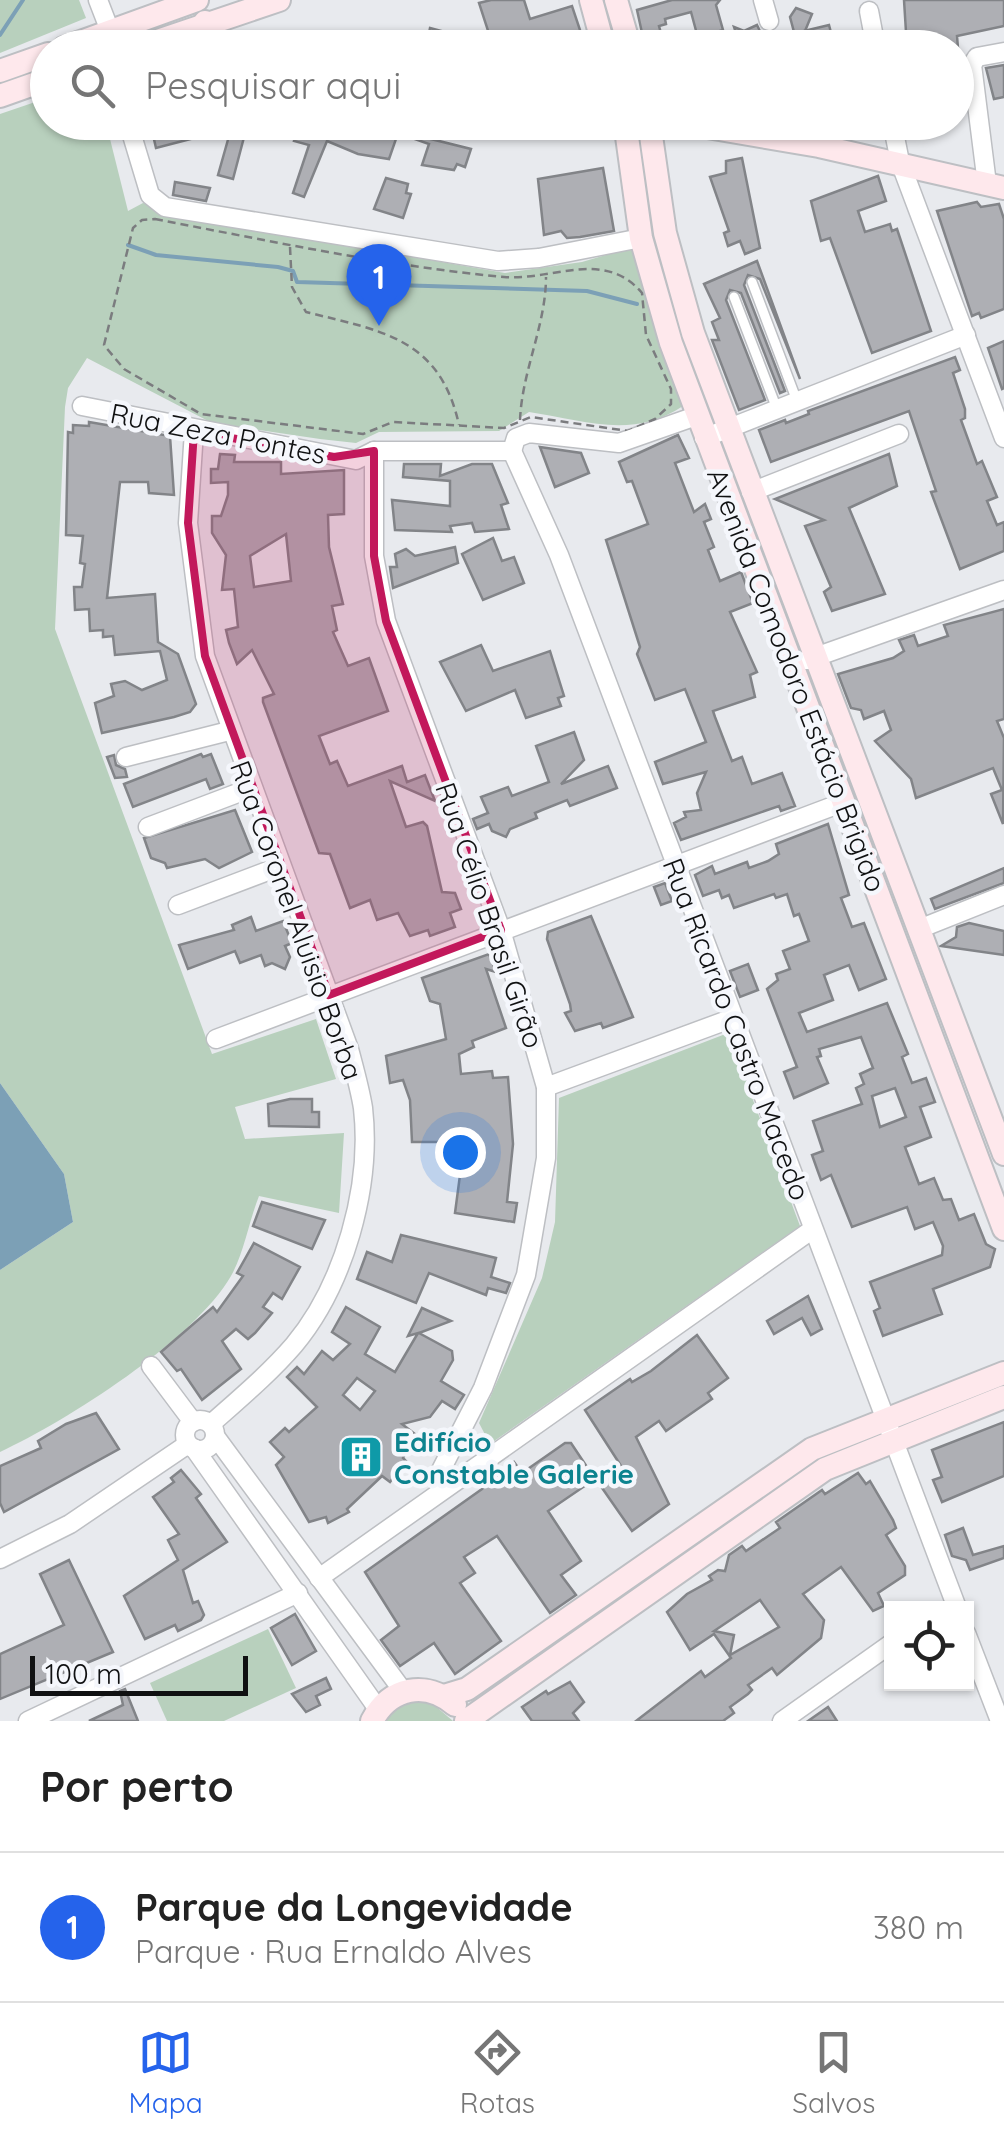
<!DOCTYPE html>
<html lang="pt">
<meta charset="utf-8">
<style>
body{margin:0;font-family:Quicksand,sans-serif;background:#f6f6f6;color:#222}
.controls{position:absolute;right:30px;bottom:30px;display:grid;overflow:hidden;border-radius:0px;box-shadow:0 2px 8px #0004}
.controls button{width:90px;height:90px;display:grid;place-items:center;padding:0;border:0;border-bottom:2px solid #e0e0e0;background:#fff;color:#222;font:50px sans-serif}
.scale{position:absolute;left:30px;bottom:25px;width:218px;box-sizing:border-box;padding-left:10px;border:5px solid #101112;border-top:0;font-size:28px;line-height:35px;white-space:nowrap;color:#101112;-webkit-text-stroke:8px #f5f7fc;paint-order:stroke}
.you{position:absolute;left:460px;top:1152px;width:35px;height:35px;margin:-25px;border:8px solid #fff;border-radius:50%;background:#1a73e8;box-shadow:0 0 0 15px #1a73e833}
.badge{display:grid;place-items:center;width:65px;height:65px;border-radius:50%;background:#2563eb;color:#fff;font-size:32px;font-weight:700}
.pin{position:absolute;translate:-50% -82px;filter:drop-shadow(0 2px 5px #0008)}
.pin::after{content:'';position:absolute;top:52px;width:35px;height:30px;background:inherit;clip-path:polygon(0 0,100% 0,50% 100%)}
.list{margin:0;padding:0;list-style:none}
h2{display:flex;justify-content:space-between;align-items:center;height:130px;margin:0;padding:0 40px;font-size:42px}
h2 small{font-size:32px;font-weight:400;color:#767676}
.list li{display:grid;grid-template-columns:65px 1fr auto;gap:30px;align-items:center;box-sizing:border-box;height:150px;padding:0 40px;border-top:2px solid #e0e0e0}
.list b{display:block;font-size:38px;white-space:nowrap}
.list p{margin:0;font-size:32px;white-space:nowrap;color:#767676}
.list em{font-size:32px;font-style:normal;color:#767676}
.icon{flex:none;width:55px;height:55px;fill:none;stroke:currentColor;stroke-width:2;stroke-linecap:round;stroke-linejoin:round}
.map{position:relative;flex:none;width:1004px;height:1721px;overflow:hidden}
.search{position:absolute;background:#fff;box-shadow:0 2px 8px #0004;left:30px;right:30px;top:30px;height:110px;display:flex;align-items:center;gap:25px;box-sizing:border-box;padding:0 35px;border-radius:55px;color:#767676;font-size:38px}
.sheet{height:280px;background:#fff}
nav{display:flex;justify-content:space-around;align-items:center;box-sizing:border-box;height:140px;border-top:2px solid #e0e0e0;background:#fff;font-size:28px;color:#767676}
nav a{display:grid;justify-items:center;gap:5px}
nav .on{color:#2563eb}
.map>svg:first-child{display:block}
</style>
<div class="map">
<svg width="1004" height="1721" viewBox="0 0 1004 1721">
<rect width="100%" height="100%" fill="#e8eaee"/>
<g fill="#b8d0bd">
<path d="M0,0H79L86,18L0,53Z"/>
<path d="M47,98L48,122L106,123L128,211L143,203L305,238L505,273L582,262L633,247L683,406C632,440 584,420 529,412L499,431L379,432L356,443L320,439L212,423L87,358L68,388L65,407L55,629L212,1054L316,1019L336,1079L235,1107L245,1139L344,1133L339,1213L259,1196C249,1221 244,1253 231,1276C194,1340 67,1421 0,1452V1270L73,1222L64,1174L0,1083V114Z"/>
<path d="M728,1033L800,1226L490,1444L479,1423L542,1278L555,1222L559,1098Z"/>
<path d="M268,1629L296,1688L224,1721H167L150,1683Z"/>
<path d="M427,1699L453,1721H381L401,1701Z"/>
</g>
<path fill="#7ca0b6" d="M0,1083L64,1174L73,1222L0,1270Z"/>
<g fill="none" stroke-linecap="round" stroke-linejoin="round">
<g stroke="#7ca0b6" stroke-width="4">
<path d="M0,35L23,0"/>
<path d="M128,245L156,255L278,267L293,271L297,282L587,291L637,304"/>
</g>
</g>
<g fill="#aeafb4" stroke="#828488" stroke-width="2.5" fill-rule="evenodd">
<path d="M491,0H524L530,19L572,6L586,48H523L491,40L479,3Z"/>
<path d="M672,0H720L716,5L723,30L698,38L691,12L665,19L666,24L659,26L662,37L644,42L637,10Z"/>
<path d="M904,0H1004V26L957,36L958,48H907Z"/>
<path d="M796,8L812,14L805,31L794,32L790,17Z"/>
<path d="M757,25L768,48H741L734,27L744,31Z"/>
<path d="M829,25L835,48H804L800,32Z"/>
<path d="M430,28L441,31L438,48H426Z"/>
<path d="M1004,65V97L994,99L986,68Z"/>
<path d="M150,122H194L198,137L156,148Z"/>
<path d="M233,122H248L233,179L218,175Z"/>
<path d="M300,122H436L431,139L471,149L465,167L457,164L454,170L422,165L429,144L398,133L389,159L358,154L327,141L304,197L293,193L309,145L294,141Z"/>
<path d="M742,158L760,248L745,254L740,241L728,246L724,233L729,231L710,177L726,173V161Z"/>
<path d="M603,168L614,231L580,237L567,238L561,231L544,235L538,179Z"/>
<path d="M878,176L886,201L858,211L865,232L890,224L892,231L897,229L931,331L872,353L830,238L821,241L811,201Z"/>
<path d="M386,178L408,184L406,193L411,194L403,218L374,209Z"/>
<path d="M175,182L210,188L206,201L173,195Z"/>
<path d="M977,202L981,207L999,204L1004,219V309L981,318L979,313L972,316L937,211Z"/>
<path d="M757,261L800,379L760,279L748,275L744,285L785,391L780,393L741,293L730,290L726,300L765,400L739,410L712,340H719L712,322L720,318L704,284Z"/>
<path d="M1004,341V388L1002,389L988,348Z"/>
<path d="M955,357L960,370L953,373L965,409V418L961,420L977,464L982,461L997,497L987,501L997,525L1004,522V551L960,569L931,492L936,491L909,411L771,462L759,430L785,420L786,423L809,414L808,411Z"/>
<path d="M89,422L170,436L174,495L149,493L148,482H120L107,598L155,594L158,642L178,654L196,704L190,712L174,717L102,733L95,703L114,696L111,684L125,681L142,690L167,680L160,651L115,655L113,636L103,637V630L90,631L89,609L75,610L74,587H82L85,564L80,563L83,536L66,535L68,432L73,433V425L89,426Z"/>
<path d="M678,435L689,458L675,463L694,512L705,504L711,519L704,522L714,547L708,550L720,581L741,572L753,603L730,612L757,672L750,675L755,697L713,711L715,717L732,761L742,757L752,784L782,773L795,806L781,811L779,806L681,840L674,823L686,817L684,812L701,810L697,793L706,772L663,784L655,762L706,742L685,689L655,700L637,654L640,647L606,540L648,524L632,481L627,482L619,462Z"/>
<path d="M540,447L581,453L589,473L555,487Z"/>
<path d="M220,454L235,455L234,462H281V474L344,470V514L328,515L329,547L343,604L332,606L337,630L333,632L348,666L369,658L388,711L319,736L330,764L337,761L348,786L402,766L407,782L425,775L435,801L390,781L406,827L423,822L427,826L442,892L455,893L461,909L450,913L455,927L430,936L428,930L410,936L398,913L377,920L370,900L350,908L330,854L319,853L263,702V698L274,694L252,650L237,664L229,643L226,630L238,627L234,589L222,590L226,555L212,533V516H221L228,495V482L211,483V469H218ZM286,534L291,581L254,587L250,556Z"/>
<path d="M889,454L897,486L849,508L885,594L832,611L824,592L831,587L805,526L824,520L775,499Z"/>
<path d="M404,464H441L440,476L472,464H492L508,503L501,505L509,529L475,532L472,523L450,526L452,532L395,530L392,500L450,506V481L403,477Z"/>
<path d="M493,538L502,561L514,557L524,583L483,600L462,554Z"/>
<path d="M455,547L458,563L393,588L390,567H397L395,554L406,549L415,556Z"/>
<path d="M1004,609V719L997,721L1004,738L1003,824L991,794L1002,790L993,768L916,798L911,779L875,741L891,730L884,711L864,719L861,710L851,708L838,674L893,658L904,651L899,640L914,635L918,646L948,636L944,625Z"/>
<path d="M481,645L493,671L550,651L564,696L558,698L561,706L526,718L515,690L466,711L440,662Z"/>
<path d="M574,732L584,760L561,784L608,766L617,788L570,806L567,800L542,810L535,813L537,818L510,829L506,837L492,831L489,824L477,829L473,819L488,813L481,797L508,787L512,796L549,782L536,746Z"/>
<path d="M201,754L203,757L211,754L223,784L210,789L206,779L133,807L124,784Z"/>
<path d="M114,755L116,765L125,769L127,777L115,778L107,757Z"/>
<path d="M235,810L252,852L219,868L205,859L167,868L165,863L151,858L144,838Z"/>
<path d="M828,824L849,895L841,898L852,927L864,923L886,979L859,990L849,965L824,975L833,1000L799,1013L807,1032L887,1003L908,1054L902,1057L912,1083L926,1078L935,1102L920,1107L931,1137L905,1147L919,1184L934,1178L943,1200L951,1199L959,1220L974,1214L986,1244L995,1249L990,1267L933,1289L942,1314L883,1336L874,1311L880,1308L870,1282L942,1255L943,1246L933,1222L915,1229L907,1207L852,1227L831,1175L821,1180L817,1169L812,1155L823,1151L813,1121L862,1104L856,1088L864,1084L860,1074L873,1068L861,1037L819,1049L821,1056L817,1057L828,1083L794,1098L784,1072L797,1067L767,989L778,980L776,974L790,969L783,951L809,941L799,914L794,916L787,894L776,898L774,894L734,908L729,895L722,898L719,890L703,896L695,875L712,866L715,874L747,862L749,868L768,861L779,854L776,844ZM895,1088L906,1117L880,1127L872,1096Z"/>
<path d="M1004,868V883L935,909L931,899Z"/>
<path d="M665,883L672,901L661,905L654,887Z"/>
<path d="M591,916L633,1017L603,1028L601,1023L575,1031L565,1013L571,1011L570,1004L547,939L548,932Z"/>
<path d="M251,917L256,931L283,921L292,943L285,946L290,957L285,969L272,963L265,966L261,955L240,963L235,951L188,969L179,945L234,930L232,925Z"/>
<path d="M969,923L1004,931V955L941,946L956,937L957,927Z"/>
<path d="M489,954L496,972L486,969L506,1028L472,1041L474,1047L459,1054L461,1074L492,1071L493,1078L508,1077L513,1144L507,1202L517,1203L514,1222L455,1213L462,1160L455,1159L456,1142H412L410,1100L403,1080L390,1083L386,1056L446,1039L440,1004L430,1001L422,978Z"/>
<path d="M748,964L758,990L740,997L730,971Z"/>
<path d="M290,1099H312V1112H319V1127L269,1126L268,1104Z"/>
<path d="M262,1202L325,1220L312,1249L253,1226Z"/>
<path d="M401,1235L496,1258L491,1277L510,1283L506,1293L488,1288L486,1295L429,1273L416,1303L357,1279L367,1252L392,1262Z"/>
<path d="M254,1243L300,1267L282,1299L273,1293L263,1307L272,1313L255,1333L248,1339L236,1329L222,1341L241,1369L202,1400L181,1369L177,1371L161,1352L213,1307L217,1312L243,1276L237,1273Z"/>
<path d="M808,1296L822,1329L811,1335L802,1318L774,1334L767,1321Z"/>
<path d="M346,1307L380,1327L365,1354L395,1372L418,1333L408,1336L422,1308L451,1321L419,1333L452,1351L453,1360L441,1381L464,1395L455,1409L442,1401L430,1417L402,1424L415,1434L403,1458L406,1461L390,1482L382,1476L347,1509L349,1512L328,1523L326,1517L309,1522L276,1465L284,1457L270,1442L285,1428L289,1432L317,1407L287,1377L297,1367L304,1374L322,1351L333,1360L350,1344L332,1332ZM357,1378L375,1391L360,1410L343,1395Z"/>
<path d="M697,1335L728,1378L708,1393L712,1399L666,1431L659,1421L636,1437L669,1504L632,1531L600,1485L623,1469L585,1410L630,1379L632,1382L651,1371Z"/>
<path d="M96,1413L119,1449L4,1512L0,1503V1466L41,1448L38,1441L66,1424Z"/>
<path d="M1004,1422V1476L942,1502L933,1480L942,1477L932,1450Z"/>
<path d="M565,1443H571L595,1479L548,1511L581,1561L561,1575L576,1595L550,1613L497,1536L464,1557L475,1573L460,1583L501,1641L455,1674L434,1643L400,1666L381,1640L399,1626L365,1572L482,1489L501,1470L514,1462L522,1473Z"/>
<path d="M181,1470L201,1494L196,1498L227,1542L183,1570L193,1603L198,1601L204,1615L201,1620L178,1631L175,1625L145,1639L124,1596L178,1560L168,1540L179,1534L153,1497L174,1482L171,1478Z"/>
<path d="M858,1473L866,1484L870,1481L893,1520L896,1528L886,1535L905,1566V1575L878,1593L884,1606L873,1611L841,1567L803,1594L824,1620L821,1638L777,1675L772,1668L748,1685L752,1690L748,1694L730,1707L734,1713L723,1721H636L701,1671L705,1677L731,1658L714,1634L690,1650L667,1612L687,1594L712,1580L709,1576L718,1570L725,1571L729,1555L742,1546L746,1551L780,1528L776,1522L822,1490L825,1494ZM760,1600L779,1627L730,1655L734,1635L714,1631Z"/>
<path d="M963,1528L973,1555L1004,1546V1558L970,1570L966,1560L952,1556L945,1535Z"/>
<path d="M69,1560L113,1652L0,1699V1654L64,1625L40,1574Z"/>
<path d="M295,1614L316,1651L292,1665L271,1628Z"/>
<path d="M326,1678L331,1689L316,1696L320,1705L306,1712L292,1694Z"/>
<path d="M570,1682L584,1702L573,1713L579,1721H532L522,1707L546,1691L548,1694Z"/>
<path d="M125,1689L138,1721H89L123,1705L120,1691Z"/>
<path d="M828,1707L837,1721H808Z"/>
</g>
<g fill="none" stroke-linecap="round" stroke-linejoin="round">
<defs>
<g id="lane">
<path d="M752,282L797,401"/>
<path d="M734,297L777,409"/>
</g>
<g id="street">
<path d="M98,0L110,31"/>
<path d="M763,0L769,21"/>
<path d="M869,11L876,48"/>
<path d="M128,122L150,195L165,207L498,261L539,258L641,238"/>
<path d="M892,122L900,162L1004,438"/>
<path d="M987,184L972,65L977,57L1004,52"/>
<path d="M82,406L356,460L374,451H512"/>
<path d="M194,431L188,523L205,656L349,1049C354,1068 360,1089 363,1108C372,1187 344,1285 294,1345C269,1374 239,1399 211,1424"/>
<path d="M704,438L966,335"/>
<path d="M374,451V556L386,621L501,930L546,1087V1158L526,1275L483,1388L440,1472L441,1489"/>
<path d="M512,451L559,555L957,1608"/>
<path d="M512,451L516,438L529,433L619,443L696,416"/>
<path d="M751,492L899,434"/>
<path d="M807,660L1004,590"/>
<path d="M126,757L229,731"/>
<path d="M148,827L251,788"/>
<path d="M178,905L281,866"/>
<path d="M919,929L1004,895"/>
<path d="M216,1039L844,802"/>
<path d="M546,1087L733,1018"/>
<path d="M151,1366L193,1422"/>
<circle cx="200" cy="1435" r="15"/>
<path d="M215,1436L403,1691"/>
<path d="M194,1448L378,1709"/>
<path d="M0,1559L70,1524L188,1444"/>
<path d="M319,1578L813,1229"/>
<path d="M966,1633L1000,1721"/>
<path d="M28,1721L298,1593"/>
<path d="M782,1721L892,1643"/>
</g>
<g id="secondary">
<path d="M591,0L604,48"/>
<path d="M616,0L630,48"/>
<path d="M205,22V34L213,48"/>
<path d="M64,48L197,0"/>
<path d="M137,48L279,0"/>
<path d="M0,71L48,54"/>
<path d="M0,96L48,79"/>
<path d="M625,122L641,238L671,343L1004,1229"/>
<path d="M649,122L665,233L693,333L1004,1154"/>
<path d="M678,122L819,146L1004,188"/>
<path d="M444,1696L467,1689L812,1449L1004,1373"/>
<path d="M372,1721C390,1687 426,1680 455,1705"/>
<path d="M466,1721L825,1469L1004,1397"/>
</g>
</defs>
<use href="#lane" stroke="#bdbfc3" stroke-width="12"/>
<use href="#street" stroke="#bdbfc3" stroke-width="21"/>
<use href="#secondary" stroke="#bdbfc3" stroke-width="26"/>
<g stroke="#7b7c7f" stroke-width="2.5" stroke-dasharray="8 5" stroke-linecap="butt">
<path d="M155,219C270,241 387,266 504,277C552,281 604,248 642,293L646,335L671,389V404L655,419L628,431L531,417L504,428L393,422L363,434L201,414L124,369L104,345L133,228L142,220Z"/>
<path d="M290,247L292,287L306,312C382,331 440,338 459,425"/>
<path d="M520,420C522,371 546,325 546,277"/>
</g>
<use href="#lane" stroke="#fff" stroke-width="9"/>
<use href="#street" stroke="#fff" stroke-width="18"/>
<use href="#secondary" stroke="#fee8ec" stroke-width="22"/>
</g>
<path fill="#c2185b" fill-opacity="0.2" stroke="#c2185b" stroke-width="8" stroke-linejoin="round" d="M194,431L334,457L374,451V556L386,621L501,930L329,995L205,656L188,523Z"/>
<defs>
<symbol id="building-square" viewBox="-11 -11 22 22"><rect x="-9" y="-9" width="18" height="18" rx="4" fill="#0f9aa8" stroke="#f5f7fc"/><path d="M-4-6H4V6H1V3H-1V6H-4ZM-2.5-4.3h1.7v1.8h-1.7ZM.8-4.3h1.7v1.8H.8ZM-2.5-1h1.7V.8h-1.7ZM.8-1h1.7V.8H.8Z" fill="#fff"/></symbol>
</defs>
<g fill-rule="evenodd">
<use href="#building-square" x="336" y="1432" width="50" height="50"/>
</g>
<g text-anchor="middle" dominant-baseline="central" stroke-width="9" stroke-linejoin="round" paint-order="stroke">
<g font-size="28" fill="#101112" stroke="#f5f7fc">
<text transform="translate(218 433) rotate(11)">Rua Zeza Pontes</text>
<text transform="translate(797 680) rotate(69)">Avenida Comodoro Estácio Brigido</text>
<text transform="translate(490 915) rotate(71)">Rua Célio Brasil Girão</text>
<text transform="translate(297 920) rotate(70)">Rua Coronel Aluisio Borba</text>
<text transform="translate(737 1029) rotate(69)">Rua Ricardo Castro Macedo</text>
</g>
<g font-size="28" font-weight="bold" fill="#0d838f" stroke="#f5f7fc" text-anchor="start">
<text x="394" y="1441">Edifício<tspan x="394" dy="32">Constable Galerie</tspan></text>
</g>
</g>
</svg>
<div class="controls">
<button><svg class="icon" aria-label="locate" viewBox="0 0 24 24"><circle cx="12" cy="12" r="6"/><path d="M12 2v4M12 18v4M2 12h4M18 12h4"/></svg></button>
</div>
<div class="scale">100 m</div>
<div class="you"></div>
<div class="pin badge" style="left:379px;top:326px">1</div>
<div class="search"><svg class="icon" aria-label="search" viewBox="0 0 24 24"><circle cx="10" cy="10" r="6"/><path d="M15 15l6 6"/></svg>Pesquisar aqui</div>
</div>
<section class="sheet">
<h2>Por perto<small></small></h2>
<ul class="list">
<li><span class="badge">1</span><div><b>Parque da Longevidade</b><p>Parque · Rua Ernaldo Alves</p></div><em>380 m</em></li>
</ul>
</section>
<nav>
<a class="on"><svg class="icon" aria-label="map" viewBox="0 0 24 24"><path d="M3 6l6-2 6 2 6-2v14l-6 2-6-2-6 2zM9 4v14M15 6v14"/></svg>Mapa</a>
<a><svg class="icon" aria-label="directions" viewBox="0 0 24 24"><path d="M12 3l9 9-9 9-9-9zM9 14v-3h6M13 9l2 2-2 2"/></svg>Rotas</a>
<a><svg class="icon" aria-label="saved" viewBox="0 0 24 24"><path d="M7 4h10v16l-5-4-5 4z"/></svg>Salvos</a>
</nav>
